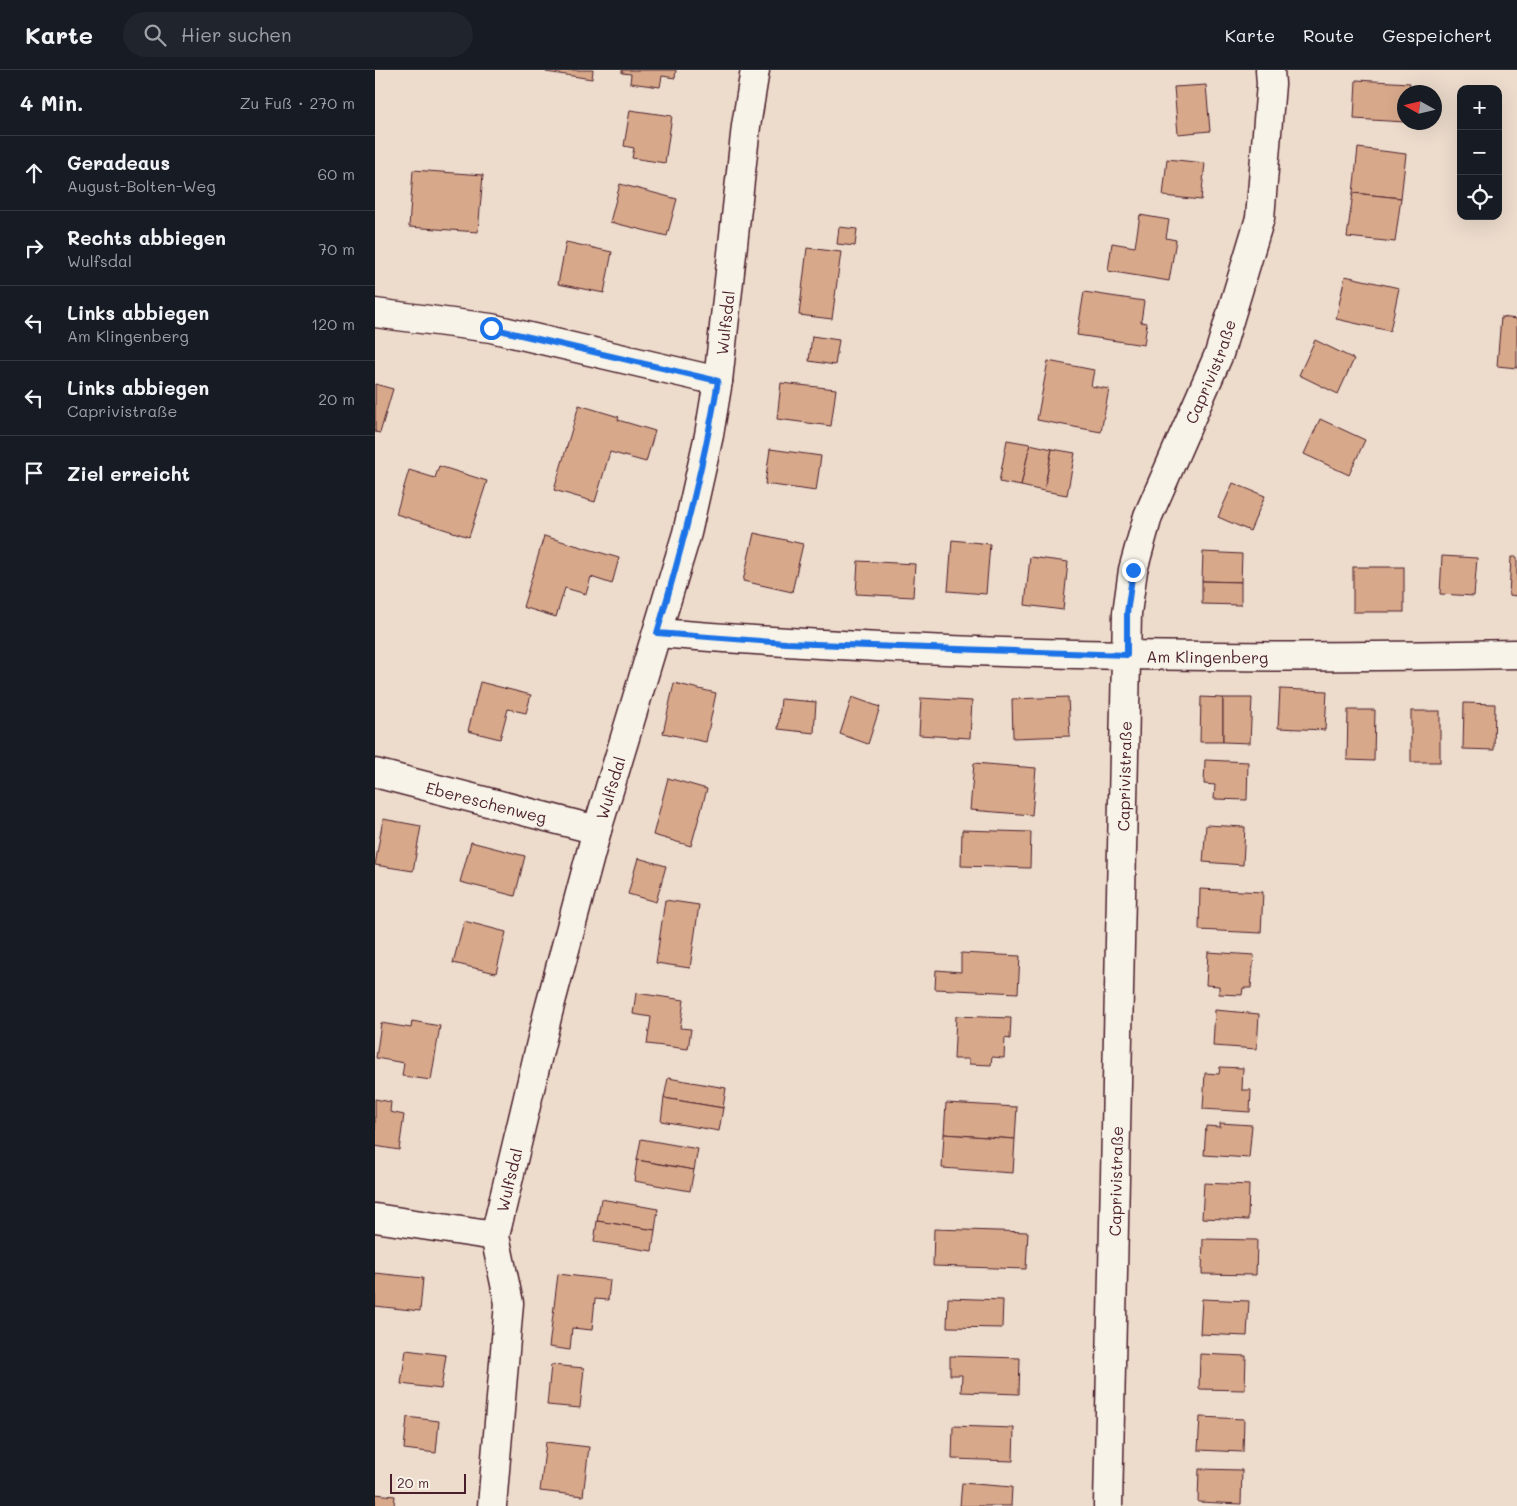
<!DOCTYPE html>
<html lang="de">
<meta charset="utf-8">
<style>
body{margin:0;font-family:Mali,sans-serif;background:#20242c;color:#f1f3f6}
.controls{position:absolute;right:15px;top:15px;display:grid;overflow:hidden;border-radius:10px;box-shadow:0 5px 20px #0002}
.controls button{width:45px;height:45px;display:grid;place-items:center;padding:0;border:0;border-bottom:1px solid #363941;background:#171b24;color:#f1f3f6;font:25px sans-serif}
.compass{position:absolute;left:1022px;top:15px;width:45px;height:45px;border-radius:50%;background:#171b24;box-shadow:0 5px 20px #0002;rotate:278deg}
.scale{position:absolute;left:15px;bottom:12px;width:76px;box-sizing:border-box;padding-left:5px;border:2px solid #4a1f2b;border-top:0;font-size:14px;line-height:18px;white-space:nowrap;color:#4a1f2b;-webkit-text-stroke:4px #f7f3e8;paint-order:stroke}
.stop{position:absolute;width:15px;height:15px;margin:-11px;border:4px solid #1a73e8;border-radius:50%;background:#fff}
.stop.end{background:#1a73e8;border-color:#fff;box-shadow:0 1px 5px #0008}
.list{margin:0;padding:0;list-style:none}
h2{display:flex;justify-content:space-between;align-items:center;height:65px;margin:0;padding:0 20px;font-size:21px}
h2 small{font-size:16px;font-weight:400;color:#9ea1a6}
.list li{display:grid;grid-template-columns:32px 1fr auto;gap:15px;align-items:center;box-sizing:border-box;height:75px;padding:0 20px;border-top:1px solid #363941}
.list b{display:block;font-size:19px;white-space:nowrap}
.list p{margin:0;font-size:16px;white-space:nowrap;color:#9ea1a6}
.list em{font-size:16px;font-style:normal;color:#9ea1a6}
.icon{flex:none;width:28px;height:28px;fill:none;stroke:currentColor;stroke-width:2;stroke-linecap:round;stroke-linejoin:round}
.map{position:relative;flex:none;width:1142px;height:1436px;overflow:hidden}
header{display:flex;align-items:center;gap:30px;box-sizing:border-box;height:70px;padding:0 25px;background:#171b24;border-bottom:1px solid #363941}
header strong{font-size:24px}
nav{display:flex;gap:28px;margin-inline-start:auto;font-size:18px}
.search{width:350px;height:45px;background:#20242c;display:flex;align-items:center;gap:12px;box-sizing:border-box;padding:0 18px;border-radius:28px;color:#9ea1a6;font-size:19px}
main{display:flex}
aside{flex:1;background:#171b24}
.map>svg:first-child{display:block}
</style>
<header>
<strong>Karte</strong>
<div class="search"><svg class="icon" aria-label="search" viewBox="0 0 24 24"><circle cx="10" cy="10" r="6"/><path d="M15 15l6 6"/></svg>Hier suchen</div>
<nav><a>Karte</a><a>Route</a><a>Gespeichert</a></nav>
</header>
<main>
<aside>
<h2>4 Min.<small>Zu Fuß · 270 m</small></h2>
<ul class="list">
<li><svg class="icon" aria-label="ahead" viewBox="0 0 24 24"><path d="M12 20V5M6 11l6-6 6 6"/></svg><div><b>Geradeaus</b><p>August-Bolten-Weg</p></div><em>60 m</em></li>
<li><svg class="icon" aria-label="right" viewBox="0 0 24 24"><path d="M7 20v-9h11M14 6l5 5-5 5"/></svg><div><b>Rechts abbiegen</b><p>Wulfsdal</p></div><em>70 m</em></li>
<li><svg class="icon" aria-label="left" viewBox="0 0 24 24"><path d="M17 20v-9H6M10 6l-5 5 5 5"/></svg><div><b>Links abbiegen</b><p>Am Klingenberg</p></div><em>120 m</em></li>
<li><svg class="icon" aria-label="left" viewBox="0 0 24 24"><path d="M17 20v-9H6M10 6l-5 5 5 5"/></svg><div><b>Links abbiegen</b><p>Caprivistraße</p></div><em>20 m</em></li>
<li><svg class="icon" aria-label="arrive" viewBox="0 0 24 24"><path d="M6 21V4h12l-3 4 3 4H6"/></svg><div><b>Ziel erreicht</b></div></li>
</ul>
</aside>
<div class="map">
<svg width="1142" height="1436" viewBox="0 0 1142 1436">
<rect width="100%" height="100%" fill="#eddccc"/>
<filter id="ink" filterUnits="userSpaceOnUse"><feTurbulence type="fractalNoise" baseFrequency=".02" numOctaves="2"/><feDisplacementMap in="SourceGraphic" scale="10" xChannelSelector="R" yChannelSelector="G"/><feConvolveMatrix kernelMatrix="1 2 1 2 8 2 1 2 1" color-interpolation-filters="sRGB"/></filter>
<g filter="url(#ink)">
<g fill="#d7a88a" stroke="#4a1f2b">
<path d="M171,0H218L217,9L171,2Z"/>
<path d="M247,0H301L300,8L287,6L285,17L255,13L256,4L247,3Z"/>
<path d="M981,10L1035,13L1034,22H1030V52L979,49Z"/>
<path d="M831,15L835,61L803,64L799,17Z"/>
<path d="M255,40L297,46L290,93L257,88L259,78L249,76Z"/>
<path d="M983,78L1031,84L1026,128L978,123Z"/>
<path d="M792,89L830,93L826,130L788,126Z"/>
<path d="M38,100L108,105L103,162L34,157Z"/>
<path d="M245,114L302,129L292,166L235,152Z"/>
<path d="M978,123L1026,128L1020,172L972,167Z"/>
<path d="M765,145L794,150L791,168L801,170L794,211L733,201L737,173L760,177Z"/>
<path d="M464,157L482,159L480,176L462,174Z"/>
<path d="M191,172L237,182L229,223L183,214Z"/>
<path d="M432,178L466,182L457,249L424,245Z"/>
<path d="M970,206L1024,218L1015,261L961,249Z"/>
<path d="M709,222L769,231L766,252L772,253L769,275L702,265Z"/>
<path d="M1126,247L1142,249V298L1122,296Z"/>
<path d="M437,266L464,270L460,295L434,291Z"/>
<path d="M940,270L979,289L963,324L924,305Z"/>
<path d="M673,291L719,300L716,316L734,319L726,362L662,350Z"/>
<path d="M406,313L461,319L456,356L402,349Z"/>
<path d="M0,314L18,319L5,363L0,362Z"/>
<path d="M204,335L244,347L243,350L280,361L271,392L235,382L220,432L179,420Z"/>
<path d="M945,349L990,370L974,405L929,384Z"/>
<path d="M632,370L655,374L646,416L624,412Z"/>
<path d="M655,374L677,379L669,421L646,416Z"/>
<path d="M395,379L446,386L441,421L390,414Z"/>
<path d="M677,379L700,383L692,425L669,421Z"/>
<path d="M64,396L112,411L94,467L21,444L34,400L60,408Z"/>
<path d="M858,413L890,426L875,461L843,447Z"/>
<path d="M379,463L428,474L417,522L368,511Z"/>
<path d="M169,466L244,488L237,514L216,507L211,524L190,518L181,547L148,537Z"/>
<path d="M577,470L615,474L611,524L573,521Z"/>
<path d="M828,482L867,484L866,512L827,511Z"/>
<path d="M1067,486L1102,488L1099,526L1065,524Z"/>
<path d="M655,487L693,492L688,540L650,535Z"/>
<path d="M1136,487H1142V526L1134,525Z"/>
<path d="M483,491L540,494L538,527L481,524Z"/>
<rect x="978" y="497" width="51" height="45"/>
<path d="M827,511L866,512V535L827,534Z"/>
<path d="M105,612L156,625L151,643L133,639L125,669L93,661Z"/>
<path d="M299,613L341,623L331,672L288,663Z"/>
<path d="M905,619L952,621L950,660L903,658Z"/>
<path d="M477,627L505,637L493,674L465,664Z"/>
<path d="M693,627L695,666L638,668L637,629Z"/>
<path d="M826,627L848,628V672H825Z"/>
<path d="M546,628L597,631L595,668L544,665Z"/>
<path d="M848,628H877L875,673L848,672Z"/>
<path d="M406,629L441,632L439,663L403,659Z"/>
<path d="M1089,633L1120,634L1119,680L1088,679Z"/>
<path d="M973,640H1000L999,691L972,690Z"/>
<rect x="1036" y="641" width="29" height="51"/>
<path d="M830,690L873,692L872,730L839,729L840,715L829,714Z"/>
<path d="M599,693L661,698L657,745L595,740Z"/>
<path d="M293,708L332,719L316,776L278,765Z"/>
<path d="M8,749L46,756L38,801L0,795Z"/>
<path d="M831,755L870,757L868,795L828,792Z"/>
<path d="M587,760L656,762L655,798L586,796Z"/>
<path d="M96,772L150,786L140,826L85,812Z"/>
<path d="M263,788L291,796L281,832L253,824Z"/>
<path d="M825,819L888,822L886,863L824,860Z"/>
<path d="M290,830L324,835L315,898L281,893Z"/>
<path d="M89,851L131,862L121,903L78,893Z"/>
<path d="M833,882L879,885L876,918H868L867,925L844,924V916L831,915Z"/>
<path d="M586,883L645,886L643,923L560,919L561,900L586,902Z"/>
<path d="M261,923L309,930L305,958L316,959L313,979L272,974L276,947L258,944Z"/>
<path d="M840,940L884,944L882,979L838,976Z"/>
<path d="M581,946L636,948L635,969L630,968L629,988L617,987L616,995L594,994V989H579Z"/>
<path d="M37,951L65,956L56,1010L27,1006L29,993L1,988L6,953L36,958Z"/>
<path d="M845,997L868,998L867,1020H876L875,1042L828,1039L830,1003L844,1004Z"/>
<path d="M293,1008L351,1018L348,1038L289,1028Z"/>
<path d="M289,1028L348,1038L344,1061L286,1051Z"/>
<path d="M0,1029L16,1032L15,1042L29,1045L24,1080L0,1076Z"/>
<path d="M571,1033L642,1037L640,1069L569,1064Z"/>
<path d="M845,1053L877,1055L874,1088L829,1085L831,1056L845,1057Z"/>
<path d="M569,1064L640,1069L638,1103L567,1098Z"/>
<path d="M266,1069L323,1079L319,1100L262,1090Z"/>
<path d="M262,1090L319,1100L315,1121L259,1111Z"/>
<path d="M829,1113L874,1115L873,1150L827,1148Z"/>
<path d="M226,1129L283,1139L280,1160L222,1151Z"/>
<path d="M222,1151L280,1160L277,1181L219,1172Z"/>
<path d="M559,1159L653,1162L651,1199L558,1196Z"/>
<path d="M828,1169L882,1170L881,1205L827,1204Z"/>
<path d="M0,1203L48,1208L45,1241L0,1236Z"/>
<path d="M183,1204L235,1210L233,1230L220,1229L217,1260L197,1258L195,1280L174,1277Z"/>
<path d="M573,1228L628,1230L627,1258L572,1257Z"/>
<path d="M827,1229L874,1231L872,1266L825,1264Z"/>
<path d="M31,1280L71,1285L66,1319L26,1314Z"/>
<path d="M825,1284L871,1286L870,1320L824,1319Z"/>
<path d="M575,1286L645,1288L644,1324L586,1322L587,1305H575Z"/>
<path d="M176,1295L209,1298L205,1338L172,1335Z"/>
<path d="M32,1347L64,1351L61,1383L29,1379Z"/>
<path d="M825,1347L869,1349L868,1382L823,1380Z"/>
<path d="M578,1356L639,1358L638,1391L577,1389Z"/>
<path d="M171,1372L214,1377L208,1426L165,1421Z"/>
<path d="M824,1399L867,1400L866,1434L823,1432Z"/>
<path d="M587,1413L637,1417L636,1436H585Z"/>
<path d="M0,1424L20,1426L19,1436H0Z"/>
</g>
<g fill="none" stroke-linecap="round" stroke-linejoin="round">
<defs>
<g id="minor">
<path d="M0,243L116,258L343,311"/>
<path id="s1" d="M283,563C568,586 856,590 1142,584"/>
<path id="s2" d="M0,703L222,760"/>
<path d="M0,1148L120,1166"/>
<path id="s3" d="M117,1436L134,1233L120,1166L173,943L222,760L312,463L334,365L343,311L371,56L380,0"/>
<path id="s4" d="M733,1436L752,543L758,500L773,446L844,284L885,148L896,14L895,0"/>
</g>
</defs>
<use href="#minor" stroke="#4a1f2b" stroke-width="31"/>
<use href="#minor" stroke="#f7f3e8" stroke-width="28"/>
</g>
</g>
<g fill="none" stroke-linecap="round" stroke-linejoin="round" filter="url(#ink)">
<path stroke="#1a73e8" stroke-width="6" d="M116,258L343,311C329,396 307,479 282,563L411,573L752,585V543L758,500"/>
</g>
<g text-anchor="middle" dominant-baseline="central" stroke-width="4" stroke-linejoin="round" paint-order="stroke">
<g font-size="16" fill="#4a1f2b" stroke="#f7f3e8">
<text stroke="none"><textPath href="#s3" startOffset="1215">Wulfsdal</textPath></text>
<text stroke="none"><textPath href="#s4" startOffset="1150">Caprivistraße</textPath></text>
<text stroke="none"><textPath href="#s1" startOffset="550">Am Klingenberg</textPath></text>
<text stroke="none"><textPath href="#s4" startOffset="730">Caprivistraße</textPath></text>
<text stroke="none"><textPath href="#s3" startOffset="735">Wulfsdal</textPath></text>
<text stroke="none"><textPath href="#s2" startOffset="115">Ebereschenweg</textPath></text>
<text stroke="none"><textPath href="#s3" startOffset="330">Wulfsdal</textPath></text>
<text stroke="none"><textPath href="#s4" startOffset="325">Caprivistraße</textPath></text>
</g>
</g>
</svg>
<div class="controls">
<button>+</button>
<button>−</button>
<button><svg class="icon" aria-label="locate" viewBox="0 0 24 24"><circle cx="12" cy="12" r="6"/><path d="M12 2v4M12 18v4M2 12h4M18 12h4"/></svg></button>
</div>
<svg class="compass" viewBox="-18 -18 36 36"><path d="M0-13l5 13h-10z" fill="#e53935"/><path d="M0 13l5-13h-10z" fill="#9ea1a6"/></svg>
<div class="scale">20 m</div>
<div class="stop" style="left:116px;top:258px"></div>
<div class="stop end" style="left:758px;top:500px"></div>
</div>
</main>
